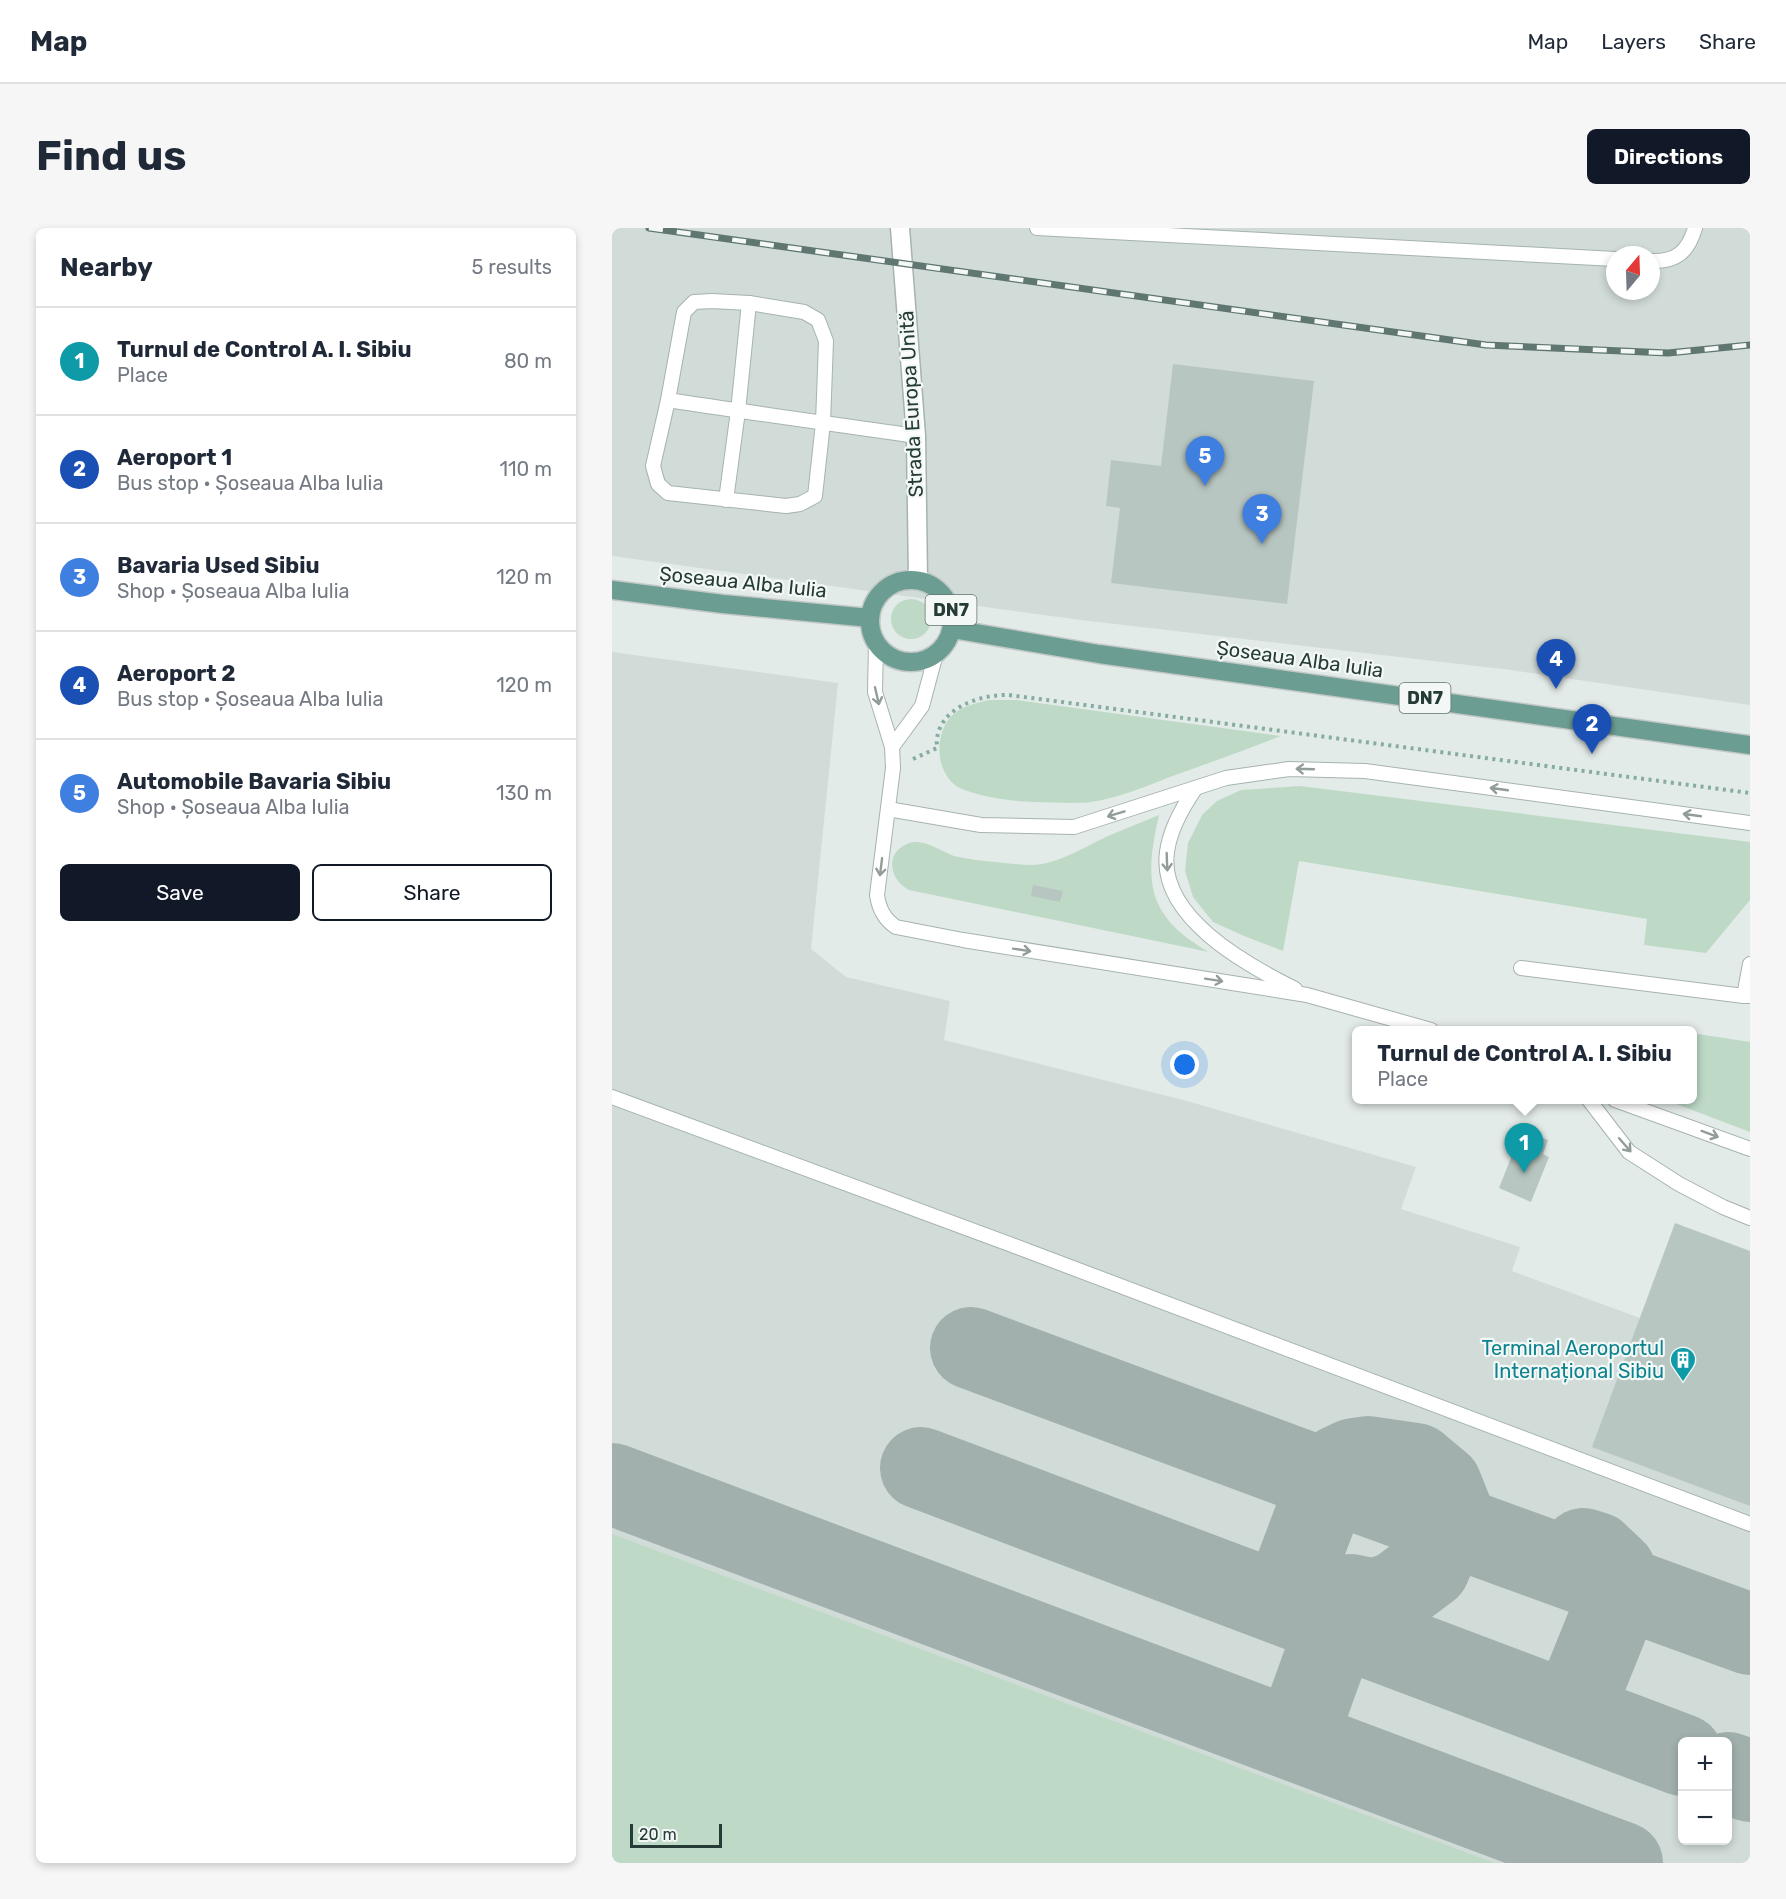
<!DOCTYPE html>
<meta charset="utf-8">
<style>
body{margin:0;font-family:Rubik,sans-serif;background:#f6f6f7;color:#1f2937}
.controls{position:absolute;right:18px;bottom:18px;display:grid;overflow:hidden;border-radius:9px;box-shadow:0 3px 9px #0003}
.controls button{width:54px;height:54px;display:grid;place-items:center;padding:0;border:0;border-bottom:2px solid #e0e1e3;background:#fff;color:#1f2937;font:30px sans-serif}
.compass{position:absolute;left:994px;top:18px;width:54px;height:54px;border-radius:50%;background:#fff;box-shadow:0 3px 9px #0003;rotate:19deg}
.scale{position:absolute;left:18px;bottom:15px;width:92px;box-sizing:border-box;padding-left:6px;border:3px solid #243b36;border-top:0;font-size:16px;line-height:21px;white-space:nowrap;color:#243b36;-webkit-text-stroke:4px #f3f8f6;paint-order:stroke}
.you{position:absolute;left:573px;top:837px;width:21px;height:21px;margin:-15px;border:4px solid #fff;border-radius:50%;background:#1a73e8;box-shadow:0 0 0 9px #1a73e833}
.badge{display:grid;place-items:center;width:39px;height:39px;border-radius:50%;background:#111827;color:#fff;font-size:20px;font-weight:700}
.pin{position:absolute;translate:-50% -50px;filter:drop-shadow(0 2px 3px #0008)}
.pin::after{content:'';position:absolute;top:32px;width:21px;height:18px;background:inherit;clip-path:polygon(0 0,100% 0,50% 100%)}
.popup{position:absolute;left:740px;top:798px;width:345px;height:78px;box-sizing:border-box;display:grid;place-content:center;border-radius:9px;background:#fff;filter:drop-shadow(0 2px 4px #0005);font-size:20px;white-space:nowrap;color:#747a83}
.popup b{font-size:22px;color:#1f2937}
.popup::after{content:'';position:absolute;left:50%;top:100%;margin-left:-12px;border:12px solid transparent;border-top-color:#fff}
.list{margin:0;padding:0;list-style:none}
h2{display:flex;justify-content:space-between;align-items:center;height:78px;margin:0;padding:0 24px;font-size:26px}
h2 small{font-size:20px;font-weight:400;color:#747a83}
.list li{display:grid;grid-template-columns:39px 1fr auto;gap:18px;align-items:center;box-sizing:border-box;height:108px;padding:0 24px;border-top:2px solid #e0e1e3}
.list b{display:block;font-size:22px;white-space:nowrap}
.list p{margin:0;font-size:20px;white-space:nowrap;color:#747a83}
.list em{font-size:20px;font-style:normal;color:#747a83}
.actions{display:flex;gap:12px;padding:18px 24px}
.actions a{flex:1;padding:14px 0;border:2px solid #111827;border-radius:9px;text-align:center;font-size:21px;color:#111827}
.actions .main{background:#111827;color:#fff}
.map{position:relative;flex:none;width:1138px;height:1635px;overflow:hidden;border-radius:9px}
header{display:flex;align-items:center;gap:36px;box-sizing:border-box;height:84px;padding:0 30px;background:#fff;border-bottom:2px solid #e0e1e3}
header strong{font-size:28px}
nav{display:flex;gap:33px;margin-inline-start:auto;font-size:21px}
.intro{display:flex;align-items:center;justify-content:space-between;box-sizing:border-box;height:144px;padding:0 36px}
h1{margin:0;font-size:42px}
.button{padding:15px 27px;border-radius:9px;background:#111827;color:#fff;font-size:21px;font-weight:700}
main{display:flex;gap:36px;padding:0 36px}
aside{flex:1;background:#fff;border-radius:9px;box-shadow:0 3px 9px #0003}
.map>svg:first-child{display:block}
</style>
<header>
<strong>Map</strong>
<nav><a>Map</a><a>Layers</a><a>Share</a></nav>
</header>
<div class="intro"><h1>Find us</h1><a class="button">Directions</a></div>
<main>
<aside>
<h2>Nearby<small>5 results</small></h2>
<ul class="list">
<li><span class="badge" style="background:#0f9aa8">1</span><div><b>Turnul de Control A. I. Sibiu</b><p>Place</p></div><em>80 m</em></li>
<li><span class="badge" style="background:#1a4fb4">2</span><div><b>Aeroport 1</b><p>Bus stop · Șoseaua Alba Iulia</p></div><em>110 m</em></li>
<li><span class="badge" style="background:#3f7fe0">3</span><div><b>Bavaria Used Sibiu</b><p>Shop · Șoseaua Alba Iulia</p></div><em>120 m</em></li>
<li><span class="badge" style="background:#1a4fb4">4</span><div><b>Aeroport 2</b><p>Bus stop · Șoseaua Alba Iulia</p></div><em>120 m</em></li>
<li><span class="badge" style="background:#3f7fe0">5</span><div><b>Automobile Bavaria Sibiu</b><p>Shop · Șoseaua Alba Iulia</p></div><em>130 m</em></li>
</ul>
<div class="actions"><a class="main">Save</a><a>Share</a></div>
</aside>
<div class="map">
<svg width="1138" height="1635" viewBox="0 0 1138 1635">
<rect width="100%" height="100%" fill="#e3ebe8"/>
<g fill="#d1dbd7" fill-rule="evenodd">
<path d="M0,0H1138V477L899,442L469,392L0,328ZM1003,27H1039V63H1003Z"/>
<path d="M0,424L226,455L199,721L234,749L338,773L332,812L575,873L804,939L789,981L908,1019L900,1043L1028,1090L1138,1023V1635H0ZM1070,1514H1116V1612H1070Z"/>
</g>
<g fill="#bedac7">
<circle cx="299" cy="391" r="20"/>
<path d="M377,472H404L669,508C632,522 595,536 558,549C533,559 506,570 479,574C461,576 439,574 420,574C399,573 367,569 348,560C322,547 321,502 343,485C352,477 366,475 377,472Z"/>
<path d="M688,558L1138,614V672L1094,725L1032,717L1035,691L687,633L671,723L632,708L601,694L581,669L573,643L576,615L590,587L605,573L629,562Z"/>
<path d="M547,587C532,653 534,688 597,724L297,662C278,652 272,626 295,616C310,609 328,623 342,628C355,631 370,633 383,634C395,635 408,637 420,637C447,636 472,619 496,608C513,601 530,594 547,587Z"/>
<path d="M1080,805L1138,814V904L1054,872H1080Z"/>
<path d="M0,1306L883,1635H0Z"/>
</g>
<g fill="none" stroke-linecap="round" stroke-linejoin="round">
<g stroke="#a1b0ac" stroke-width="82">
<path d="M359,1120L717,1253L1138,1406"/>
<path d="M309,1240L1070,1527"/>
<path d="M0,1256L1010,1635"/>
<path d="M672,1372L717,1253L727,1238L742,1231L756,1229L804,1236L829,1257L839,1282L830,1310L817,1340L785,1364L762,1372L739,1367L725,1397L684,1511"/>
<path d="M960,1485L995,1398L1007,1359L1003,1343L984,1325L971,1321"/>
<path d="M1116,1545L1138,1553"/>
</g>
</g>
<g fill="#b8c6c1">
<path d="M561,136L702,153L675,376L499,355L508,280L494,278L499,232L549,238Z"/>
<path d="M421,657L451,663L448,674L419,668Z"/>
<path d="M910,902L936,912L931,926L937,929L919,974L887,960Z"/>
<path d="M1063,995L1138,1023V1278L980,1219Z"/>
</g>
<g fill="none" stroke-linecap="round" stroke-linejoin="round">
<defs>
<g id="service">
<path d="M425,0L1003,31"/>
<path d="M1039,33C1064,34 1076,24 1083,0"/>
<path d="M56,172L41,238L46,256L56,265L174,278L188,276L203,268L211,195L214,113L206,92L192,84L137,75L100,73L82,74L72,84L56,172C139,185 221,196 304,208"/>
<path d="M114,272L126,183L137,75"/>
<path d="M264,415L263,464L280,519L281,540L265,667C267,681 272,691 284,699L351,712L695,767L819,802"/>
<path d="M280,519L310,478L324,426"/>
<path d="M583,561C570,580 558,601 555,624C546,689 635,737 683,761"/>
<path d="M276,581L369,597L462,599L614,550L677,541L753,543L1138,595"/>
<path d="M1138,736L1132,768H1138"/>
<path d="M909,740L1132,768"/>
<path d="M0,869L408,1020L1138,1296"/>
<path d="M977,872L1017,924L1067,956L1111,979L1138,990"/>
<path d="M1003,872L1138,921"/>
</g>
<path id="minor" d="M288,0L304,208L306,352"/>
<g id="primary">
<circle cx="299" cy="393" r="41"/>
<path d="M0,362L111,376L258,390"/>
<path d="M340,401L487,426L1138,517"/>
</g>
</defs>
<use href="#service" stroke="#a6b3af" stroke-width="16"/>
<use href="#minor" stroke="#a6b3af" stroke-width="21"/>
<use href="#primary" stroke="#c2c8c7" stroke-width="21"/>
<path stroke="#86aca2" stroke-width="4" stroke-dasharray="3 4.5" stroke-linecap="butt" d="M301,531L325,520C321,482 366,466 397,467L1138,565"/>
<use href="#service" stroke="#fff" stroke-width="14"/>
<use href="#minor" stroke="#fff" stroke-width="18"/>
<use href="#primary" stroke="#6c9d92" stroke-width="18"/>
<defs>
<path id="rail" d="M37,0L874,117L1056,125L1138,117"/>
</defs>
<use href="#rail" stroke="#5f7671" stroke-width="7"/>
<use href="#rail" stroke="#f3f8f6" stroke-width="4.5" stroke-dasharray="14" stroke-linecap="butt"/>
</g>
<defs><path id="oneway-shaft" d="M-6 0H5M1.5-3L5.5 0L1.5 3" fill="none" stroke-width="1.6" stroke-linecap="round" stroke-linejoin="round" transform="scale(1.5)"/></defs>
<g stroke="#929d9a">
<use href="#oneway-shaft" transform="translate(265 468) rotate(77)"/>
<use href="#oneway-shaft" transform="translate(693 541) rotate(-178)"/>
<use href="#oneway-shaft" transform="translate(887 561) rotate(-172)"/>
<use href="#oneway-shaft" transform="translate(504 586) rotate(163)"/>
<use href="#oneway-shaft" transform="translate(1080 587) rotate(-172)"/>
<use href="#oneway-shaft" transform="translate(555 634) rotate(88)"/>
<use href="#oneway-shaft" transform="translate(269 639) rotate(97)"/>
<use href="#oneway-shaft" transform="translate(410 722) rotate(9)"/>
<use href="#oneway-shaft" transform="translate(602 752) rotate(9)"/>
<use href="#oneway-shaft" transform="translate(1098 906) rotate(20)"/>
<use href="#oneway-shaft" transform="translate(1013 917) rotate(49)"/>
</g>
<defs>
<symbol id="building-pin" viewBox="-11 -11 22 30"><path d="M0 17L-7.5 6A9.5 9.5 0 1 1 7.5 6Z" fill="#0f9aa8" stroke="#f3f8f6"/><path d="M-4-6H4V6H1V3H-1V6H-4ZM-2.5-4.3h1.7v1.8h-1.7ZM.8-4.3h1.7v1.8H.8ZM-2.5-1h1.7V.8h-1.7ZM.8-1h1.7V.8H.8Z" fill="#fff"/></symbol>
</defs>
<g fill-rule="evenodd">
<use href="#building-pin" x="1056" y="1117" width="30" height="40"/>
</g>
<g text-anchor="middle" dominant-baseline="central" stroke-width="4.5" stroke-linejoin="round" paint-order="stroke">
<g fill="#f3f8f6" stroke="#627470" stroke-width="1.5">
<rect x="313.5" y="367" width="51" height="30" rx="4.5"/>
<rect x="787.5" y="455" width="51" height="30" rx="4.5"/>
</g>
<g font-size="18" font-weight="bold" fill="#243b36">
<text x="339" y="382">DN7</text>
<text x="813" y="470">DN7</text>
</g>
<g font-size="20" fill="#243b36" stroke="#f3f8f6">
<text transform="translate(299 176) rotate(-93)">Strada Europa Unită</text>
<text transform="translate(131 354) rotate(6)">Șoseaua Alba Iulia</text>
<text transform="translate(688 431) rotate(8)">Șoseaua Alba Iulia</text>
</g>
<g font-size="20" fill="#0d838f" stroke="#f3f8f6" text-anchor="end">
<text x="1052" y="1120">Terminal Aeroportul<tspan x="1052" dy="23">Internațional Sibiu</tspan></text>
</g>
</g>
</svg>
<div class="controls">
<button>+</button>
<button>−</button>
</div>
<svg class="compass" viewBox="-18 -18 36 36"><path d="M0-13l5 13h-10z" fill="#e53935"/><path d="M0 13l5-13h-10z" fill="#747a83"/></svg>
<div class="scale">20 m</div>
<div class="you"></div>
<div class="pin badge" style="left:912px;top:945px;background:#0f9aa8">1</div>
<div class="popup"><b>Turnul de Control A. I. Sibiu</b>Place</div>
<div class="pin badge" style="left:980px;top:526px;background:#1a4fb4">2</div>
<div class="pin badge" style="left:650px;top:316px;background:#3f7fe0">3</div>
<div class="pin badge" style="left:944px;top:461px;background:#1a4fb4">4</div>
<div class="pin badge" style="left:593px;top:258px;background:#3f7fe0">5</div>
</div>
</main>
